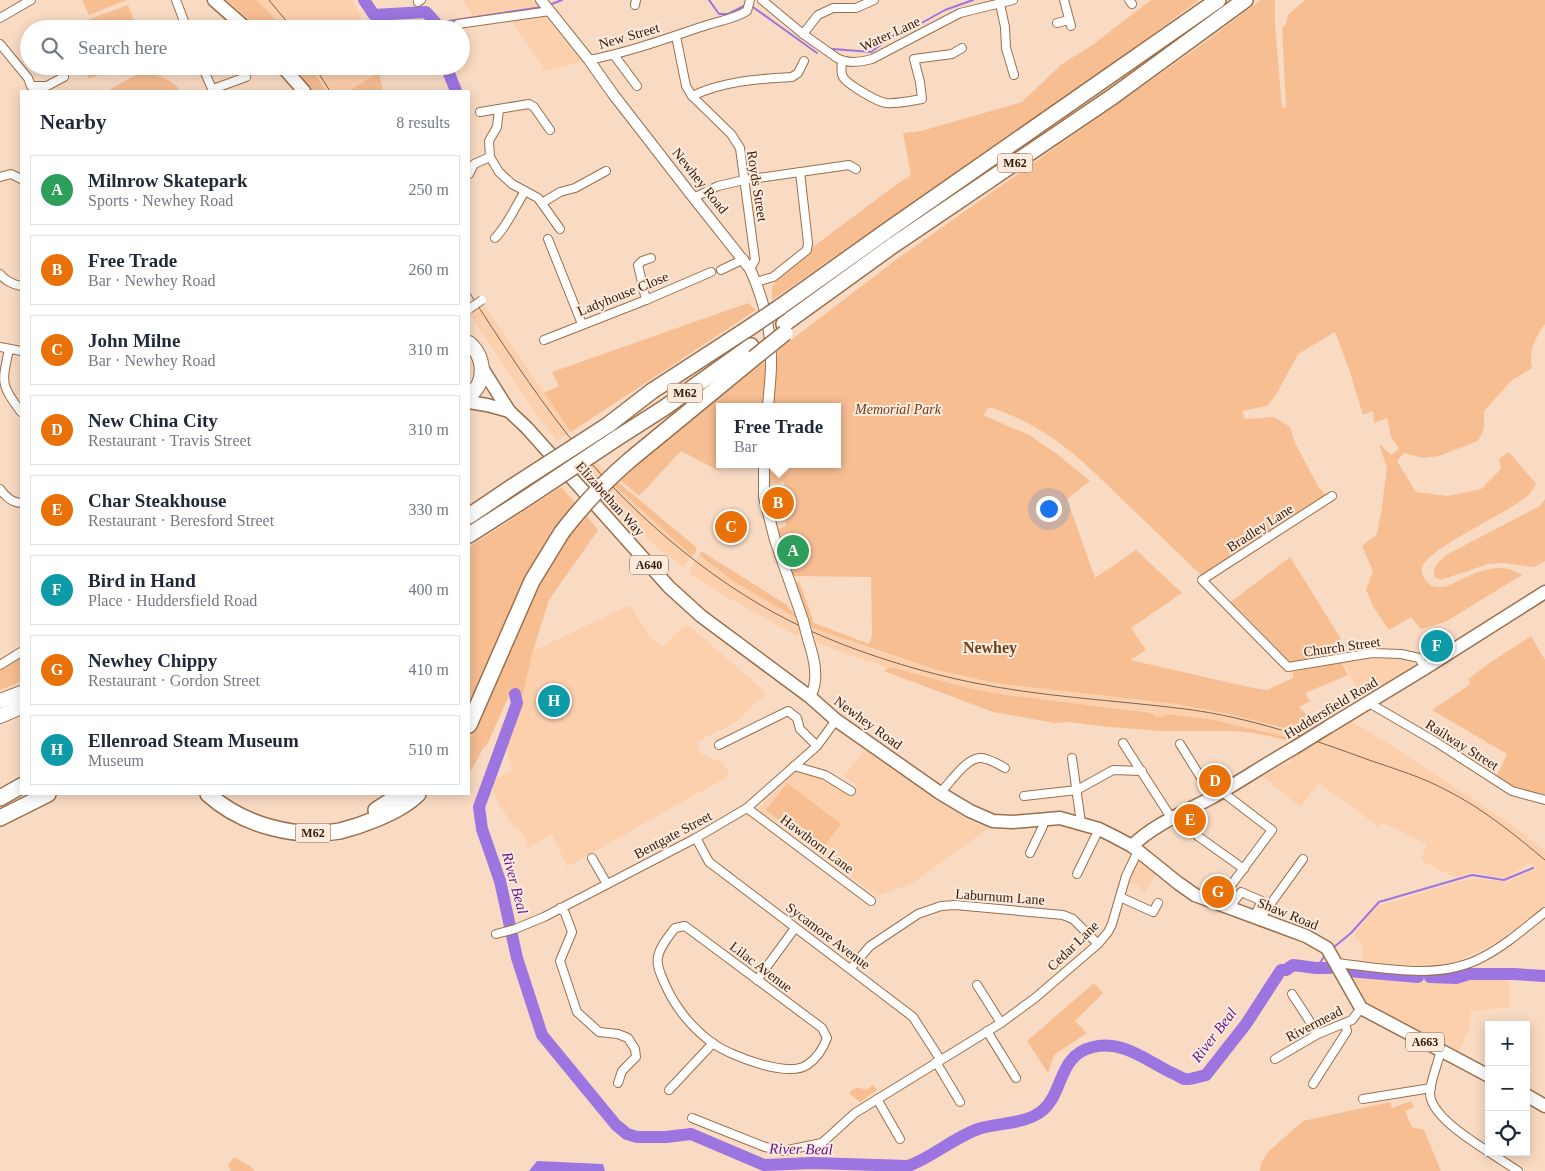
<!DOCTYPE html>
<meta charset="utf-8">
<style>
body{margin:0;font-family:"Times New Roman",serif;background:#f2f2f3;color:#1f2937}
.controls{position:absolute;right:15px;bottom:15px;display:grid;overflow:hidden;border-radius:0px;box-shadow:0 2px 12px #0003}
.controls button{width:45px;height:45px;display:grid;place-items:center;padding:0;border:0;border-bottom:1px solid #e0e1e3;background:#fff;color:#1f2937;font:25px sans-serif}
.you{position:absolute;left:1048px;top:508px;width:18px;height:18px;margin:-12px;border:4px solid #fff;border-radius:50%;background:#1a73e8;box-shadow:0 0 0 8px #1a73e833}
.badge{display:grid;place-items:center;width:32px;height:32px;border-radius:50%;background:#2679aa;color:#fff;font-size:16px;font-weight:700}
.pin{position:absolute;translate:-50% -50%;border:2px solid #fff;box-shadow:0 1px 5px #0006}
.popup{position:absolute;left:716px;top:403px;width:125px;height:65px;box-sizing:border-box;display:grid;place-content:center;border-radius:0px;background:#fff;filter:drop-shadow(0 1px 4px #0005);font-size:16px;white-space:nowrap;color:#747a83}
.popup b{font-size:19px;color:#1f2937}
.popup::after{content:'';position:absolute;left:50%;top:100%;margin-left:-10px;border:10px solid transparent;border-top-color:#fff}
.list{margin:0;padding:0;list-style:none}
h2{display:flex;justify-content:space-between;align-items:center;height:65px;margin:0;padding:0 20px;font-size:21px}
h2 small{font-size:16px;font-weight:400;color:#747a83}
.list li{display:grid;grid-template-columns:32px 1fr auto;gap:15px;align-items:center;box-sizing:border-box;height:70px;margin:0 10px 10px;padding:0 10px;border:1px solid #e0e1e3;border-radius:0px}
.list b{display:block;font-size:19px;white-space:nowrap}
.list p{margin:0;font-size:16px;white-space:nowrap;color:#747a83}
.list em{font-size:16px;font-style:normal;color:#747a83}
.icon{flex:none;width:28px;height:28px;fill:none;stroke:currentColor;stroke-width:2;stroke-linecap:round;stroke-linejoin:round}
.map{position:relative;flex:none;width:1545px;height:1171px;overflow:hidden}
.search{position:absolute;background:#fff;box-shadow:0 2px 12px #0003;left:20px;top:20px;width:450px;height:55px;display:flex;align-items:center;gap:12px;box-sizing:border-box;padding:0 18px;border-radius:28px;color:#747a83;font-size:19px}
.panel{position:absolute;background:#fff;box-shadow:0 2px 12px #0003;left:20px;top:90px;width:450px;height:705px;border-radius:0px}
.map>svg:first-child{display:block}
</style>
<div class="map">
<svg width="1545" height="1171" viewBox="0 0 1545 1171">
<rect width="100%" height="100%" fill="#f9dbc4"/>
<g fill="#fdd0ad">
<path d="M256,0H353L361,15L363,29H283L269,12Z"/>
<path d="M462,0H535L540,6L473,16Z"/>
<path d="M543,15L582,61L543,72L542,65L511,20Z"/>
<path d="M310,66H370L371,77L349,91H326Z"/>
<path d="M483,303L571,432L557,441L537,415L469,313Z"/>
<path d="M597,462L608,474L597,486L582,472Z"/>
<path d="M614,485L692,556L683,567L656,547L605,496Z"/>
<path d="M699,555L736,583L798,619L800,633L797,636L725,596L690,574L689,569Z"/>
<path d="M630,605L651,638L663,646L687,624L753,681L766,694L733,724L706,737L698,743L700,753L723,763L730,775L567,867L552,834L528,848L524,835L510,821L498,803L490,781L512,771L506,745L521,702L533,651Z"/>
<path d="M812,628L888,655L960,676L994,683L1176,704L1228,714L1302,732L1291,738L1209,719L1166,714L1162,717L1152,716L1153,712L1007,695L968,688L888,668L851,656L816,642Z"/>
<path d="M1374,655L1401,656L1412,660L1414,666L1410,672L1364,699L1342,661Z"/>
<path d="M1350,720L1395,748L1511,824L1545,851V906L1500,941L1443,967H1415L1361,961L1363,951L1361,941H1356L1354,934L1377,906L1471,878L1507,882L1536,869L1529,861V863L1506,878L1471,873L1456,878L1420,860L1427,844L1382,823L1379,827L1319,783L1300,807L1262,776L1293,760L1290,755Z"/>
<path d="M866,749L967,820L989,828L911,884L878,896L758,809L797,771L823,779L850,795L857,786L843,776Z"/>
<path d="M1137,860L1156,875L1144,893L1140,891L1141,888L1136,885L1128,883L1132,867Z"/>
<path d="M1348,972L1447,980L1487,975L1508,976L1510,991L1509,1007L1471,1011L1469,1029L1459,1051L1369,1004L1359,994Z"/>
</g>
<g fill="#f7be92">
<path d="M82,0H127L89,15Z"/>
<path d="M226,0H256L269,12L283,29H260Z"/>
<path d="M1151,0H1199L1112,64L772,300V288L778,278L814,246L893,187L911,175L903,133L921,131L1022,102L1062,64L1091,46Z"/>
<path d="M1261,0H1275V25L1282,107L1286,108L1282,28L1286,24L1288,15L1305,0H1545V324C1536,336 1528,352 1532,368L1512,380L1484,411V429L1478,441L1439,456L1423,458L1404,453L1397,461L1416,492L1448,496L1481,489L1501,469L1499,459L1509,452L1536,484C1534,487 1532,491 1530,494C1511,512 1426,548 1422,568C1421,573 1424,579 1427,582C1432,588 1438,587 1445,587C1471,576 1495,558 1522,575L1445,622L1421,629L1411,617L1389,630L1374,608L1366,590L1373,571L1362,546L1377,534L1381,513L1387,468L1379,444L1391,455L1399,449L1391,437L1387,418L1374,423L1373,411L1363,415L1349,369L1335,332L1298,354L1276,395L1267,406L1242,411L1245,419L1274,417L1290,427L1295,443L1319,488L1327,496L1203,577C1177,552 1152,528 1126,503C1081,459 1050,427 989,407L983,415L1029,435L1057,454L1090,481L1067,499L1095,578L1136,550L1182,593L1131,628L1146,650L1130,660L1253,688L1267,690L1293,678V672L1341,661L1348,675L1305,693L1310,701L1299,707L1317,725L1302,732L1228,714L1176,704L994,683L937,670L812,628L795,583L799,581L814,623L869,644L872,636L871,577L793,576L781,544L777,529L786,526L783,510L788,508L784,482L770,484V464H837V407H773L778,350L897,259L1201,45Z"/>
<path d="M128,5L137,29H69L68,27Z"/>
<path d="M84,66H118L119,67L89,79Z"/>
<path d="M290,66H310L326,91H310Z"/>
<path d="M143,71C156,75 173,79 180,91H107Z"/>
<path d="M379,72L383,91H349Z"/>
<path d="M748,303L756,310L571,432L544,393L559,386L552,372Z"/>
<path d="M768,359L763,407H719V471L681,451L639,496L620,480L636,464Z"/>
<path d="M618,482L696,547V552L692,556L614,485Z"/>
<path d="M561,487L578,506L469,715V547Z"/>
<path d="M1545,499V561L1534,567L1503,563L1488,564L1441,580L1434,577C1433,565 1439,561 1448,554L1540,506Z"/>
<path d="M587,516L598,530L549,600L533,651L521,702L518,692L511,691L486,747H484L469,774V739L483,713L526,611L551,563L568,535Z"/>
<path d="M701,551L787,605C790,611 795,613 798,619L736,583L699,555Z"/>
<path d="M1290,557L1341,639L1301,663L1288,665L1228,604Z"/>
<path d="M1531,636L1545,660V795L1511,786L1496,778L1507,754L1432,710L1471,684L1468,679L1491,662Z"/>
<path d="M21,655V682L0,690V670Z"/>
<path d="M890,667L968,688L1007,695L1153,713V716L1162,717L1166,714L1209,719L1291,738L1287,740L1254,733L1236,731H1162L1109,727L1067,722L1055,723L993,712L884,671Z"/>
<path d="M787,783L841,824L820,851L766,810Z"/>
<path d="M1094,983L1103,993L1075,1021L1087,1033L1054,1055L1048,1073L1027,1041Z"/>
<path d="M873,1085L877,1090L860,1102L849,1093C853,1087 860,1087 866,1090Z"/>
<path d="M1411,1101L1414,1107L1405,1111L1412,1127L1424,1130L1441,1171H1260L1261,1163L1268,1152L1303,1121L1390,1102L1392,1108Z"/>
<path d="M234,1157L251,1167L255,1171H231L228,1165Z"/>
</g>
<path fill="#9d75e0" d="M537,1161L603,1164L605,1171H529Z"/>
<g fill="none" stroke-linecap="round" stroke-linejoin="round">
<g stroke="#9d75e0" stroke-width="2">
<path d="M709,0L719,14H728L746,5"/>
<path d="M549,5L562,0"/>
<path d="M750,5L817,53"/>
<path d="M436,23L542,7"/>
<path d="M833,49L871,52L897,33L918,25L945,10L973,0"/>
<path d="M1334,947L1351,933L1379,902L1472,875L1504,880L1533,868"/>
<path d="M1316,968L1324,957"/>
</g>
<g stroke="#9d75e0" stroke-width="12">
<path d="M364,0L374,15L426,12L436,23L437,29"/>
<path d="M446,66L456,91"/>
<path d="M515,694L517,703L479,807L482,829L500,881L517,958L542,1035L616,1125L627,1134L637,1137H666L691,1134L764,1165L813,1163L908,1166C933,1157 953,1138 978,1129C1000,1122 1025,1125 1043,1110C1064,1092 1058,1055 1093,1047C1122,1040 1146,1060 1170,1072C1175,1074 1180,1077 1184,1079C1190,1080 1200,1076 1206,1075L1246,1024L1281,970H1286L1293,965L1316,968H1330"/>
<path d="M1348,971L1418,977"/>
<path d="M1430,977L1456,978L1469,974H1514L1545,976"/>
</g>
<defs>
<g id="minor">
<path d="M176,0L187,29"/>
<path d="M762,0L803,34L837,58C848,64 860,62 872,59L960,13L1013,0"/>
<path d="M1064,0L1071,26"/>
<path d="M1129,0L1132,4"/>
<path d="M418,2L421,0"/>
<path d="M1000,4L1005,27L1006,48L1014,75"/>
<path d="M635,5L636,0"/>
<path d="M0,18L31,0"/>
<path d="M1057,23L1069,20"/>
<path d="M458,24L550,11"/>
<path d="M803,34L818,15L833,8H856L874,0"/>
<path d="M676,36L686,86L692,96L731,134L740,148L755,260L750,269"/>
<path d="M0,44L28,78L31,86H47L64,77L60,70"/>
<path d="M614,55L637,86"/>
<path d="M589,60C630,52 668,38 707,25C722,20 734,19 747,11L750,0"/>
<path d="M842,61C842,66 840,72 843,77C847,84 877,102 886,103C898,104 910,101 922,99L920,82L914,59L952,54L962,48"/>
<path d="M202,66L213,91"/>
<path d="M213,89L246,77"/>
<path d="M692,96C724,81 757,79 792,77L798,73L804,61"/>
<path d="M499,109L497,127L489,141L490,157L499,172L512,184L538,198L560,229"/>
<path d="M480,112L529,104L534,107L550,130"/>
<path d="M469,174L474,164L490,157"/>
<path d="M0,177L11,174L21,179"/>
<path d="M693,198L718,186L744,180L849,165L856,169"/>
<path d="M542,203L560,192L575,188L606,171"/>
<path d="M495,238C508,225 515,207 525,191"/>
<path d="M548,239L582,324"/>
<path d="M721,270L744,259"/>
<path d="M0,274C4,280 14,285 21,286"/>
<path d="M756,282L773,277L807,250L808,243L800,172"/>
<path d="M646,300L638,265L642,261L651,258"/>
<path d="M544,340L646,300L711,272"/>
<path d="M0,347L21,351"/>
<path d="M9,349C2,383 0,384 21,412"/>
<path d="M0,489C5,496 13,503 21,503"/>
<path d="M1332,496L1202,580L1288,667L1372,653L1401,654L1419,658L1425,668"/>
<path d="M0,665L21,652"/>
<path d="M1369,703L1436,742L1512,791L1545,800"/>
<path d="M1123,743L1172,819"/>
<path d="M1180,744L1213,797"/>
<path d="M719,745L788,711L797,718L800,729L817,746"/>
<path d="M1072,758L1081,823"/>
<path d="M794,766L825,775L851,791"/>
<path d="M940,793C950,783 967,756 982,758C990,759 998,764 1005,768"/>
<path d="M1024,796L1077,790L1113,770L1142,771"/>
<path d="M747,808L871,901"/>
<path d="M1176,816L1199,837L1244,869"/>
<path d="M696,838L709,862L913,1017L940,1059"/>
<path d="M1030,853L1043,826L1044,818"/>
<path d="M592,858L607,884"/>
<path d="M1077,874L1099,829"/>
<path d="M1120,897L1153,912L1158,903"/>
<path d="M1218,903L1272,830L1221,791"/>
<path d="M1230,907L1241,892L1262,901L1254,917"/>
<path d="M560,908L565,913L572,932L560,961L577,1012L599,1032L618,1034L628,1038L635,1049L636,1057L622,1071L618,1083"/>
<path d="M1259,920L1303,859"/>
<path d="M685,926L822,1028L827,1038C823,1049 816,1059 807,1065C788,1078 731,1056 714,1044C692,1029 674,1006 664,982C661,975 656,965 658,957C660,946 669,936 675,928Z"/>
<path d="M496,934L515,929L544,917L696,838L747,808L817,746L836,720"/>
<path d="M1337,963C1384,968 1439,981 1483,957C1506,945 1525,928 1545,912"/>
<path d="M851,968L870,946L918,914L941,906L955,905L1063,915L1073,919L1098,944"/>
<path d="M757,980L795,928"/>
<path d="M977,985L1001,1023"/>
<path d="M1292,994L1318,1034"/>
<path d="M987,1031L1016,1078"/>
<path d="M1441,1050C1438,1063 1431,1079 1430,1092C1429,1115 1472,1141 1489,1152"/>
<path d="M1275,1059L1318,1034L1352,1020L1361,1008"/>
<path d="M936,1062L960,1102"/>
<path d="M1313,1084L1347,1031L1345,1023"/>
<path d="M669,1090L713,1043"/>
<path d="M877,1099L900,1139"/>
<path d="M1363,1099L1431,1088"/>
<path d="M692,1118L765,1147L783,1151L822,1143L855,1113L1001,1023L1035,998L1098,944L1108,932L1112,924L1126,876L1138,851"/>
<path d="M1489,1152L1518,1171"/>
</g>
<g id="tertiary">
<path d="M541,0L589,60L613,94L689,192L750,269C763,297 772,332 771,364C771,378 769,392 768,407"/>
<path d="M764,464V497L775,540L803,620"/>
<path d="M808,639C814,658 820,679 810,697"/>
</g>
<g id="primary">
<path d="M214,0L247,29"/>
<path d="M282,66L304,91"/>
<path d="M482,368L509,411L527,428L669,587L701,616L810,697L836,720L940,793L970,811L993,821L1013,822L1060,818L1099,829L1115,837L1132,846L1178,883L1195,895L1306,936L1327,948L1361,1008L1489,1076"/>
<path d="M469,402L487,405L509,411"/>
<path d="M1328,727L1425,668L1545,592"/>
<path d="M1132,846C1153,825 1185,812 1211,798C1239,782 1266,764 1294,748"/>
<path d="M1526,1095L1545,1106"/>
</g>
<g id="trunk">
<path d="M469,343C485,357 487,382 469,396"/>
<path d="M0,701L21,693"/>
<path d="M0,716L21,707"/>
</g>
<g id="motorway">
<path d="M780,307L888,230L1218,0"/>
<path d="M784,324L892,246L1112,97L1245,0"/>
<path d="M608,425L652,391L749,328"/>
<path d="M617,438L664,408L751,346"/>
<path d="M631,459L754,358"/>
<path d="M469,516L515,485"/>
<path d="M469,535L525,499"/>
<path d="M469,725L532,581L562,532"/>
<path d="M208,794C242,825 295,839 340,831C352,828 364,824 376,819C391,813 407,805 418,794"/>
<path d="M0,798L21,786"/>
<path d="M376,810L401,794"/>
<path d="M0,818L48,794"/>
</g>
</defs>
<use href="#minor" stroke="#9b6f4b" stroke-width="10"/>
<use href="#tertiary" stroke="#9b6f4b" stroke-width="12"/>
<use href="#primary" stroke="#9b6f4b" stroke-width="15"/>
<use href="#trunk" stroke="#9b6f4b" stroke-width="16"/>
<use href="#motorway" stroke="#9b6f4b" stroke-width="18"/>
<use href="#minor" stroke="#fff" stroke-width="8"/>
<use href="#tertiary" stroke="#fff" stroke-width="10"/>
<use href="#primary" stroke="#fff" stroke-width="12"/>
<use href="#trunk" stroke="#fff" stroke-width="14"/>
<use href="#motorway" stroke="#fff" stroke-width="15"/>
<g stroke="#796250" stroke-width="1">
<path d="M269,0L293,29"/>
<path d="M314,66L330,91"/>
<path d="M469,292C500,340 531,388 567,434C624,507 706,579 790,621C843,648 912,670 970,682C1041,697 1114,700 1185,709C1249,717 1309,738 1369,760C1395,769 1422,777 1446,790C1482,808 1514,834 1545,860"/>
</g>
<defs>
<path id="minor-bridge" d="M469,309L482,300"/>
<path id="tertiary-bridge" d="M803,620L808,639"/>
<path id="primary-bridge" d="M1294,748L1328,727"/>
<g id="motorway-bridge">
<path d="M749,328L780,307"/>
<path d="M754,358L785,333"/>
<path d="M515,485L608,425"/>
<path d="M525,499L617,438"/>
<path d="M562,532C583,505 605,481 631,459"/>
</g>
</defs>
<use href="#minor-bridge" stroke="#9b6f4b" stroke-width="10" stroke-linecap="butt"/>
<use href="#tertiary-bridge" stroke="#9b6f4b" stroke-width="12" stroke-linecap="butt"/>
<use href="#primary-bridge" stroke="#9b6f4b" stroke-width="15" stroke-linecap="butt"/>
<use href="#motorway-bridge" stroke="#9b6f4b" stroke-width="18" stroke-linecap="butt"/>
<use href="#minor-bridge" stroke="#fff" stroke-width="8"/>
<use href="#tertiary-bridge" stroke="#fff" stroke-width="10"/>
<use href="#primary-bridge" stroke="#fff" stroke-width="12"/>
<use href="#motorway-bridge" stroke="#fff" stroke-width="15"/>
</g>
<g text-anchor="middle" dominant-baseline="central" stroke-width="4" stroke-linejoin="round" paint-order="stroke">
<g fill="#ffeadb" stroke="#705d4e" stroke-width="1">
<rect x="997.5" y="153.5" width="35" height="19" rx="4"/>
<rect x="667.5" y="383.5" width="35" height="19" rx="4"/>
<rect x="630" y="555.5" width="38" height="19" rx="4"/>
<rect x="295.5" y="823.5" width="35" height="19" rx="4"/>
<rect x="1406" y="1032.5" width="38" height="19" rx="4"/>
</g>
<g font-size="12" font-weight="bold" fill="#332011">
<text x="1015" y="163">M62</text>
<text x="685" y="393">M62</text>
<text x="649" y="565">A640</text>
<text x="313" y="833">M62</text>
<text x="1425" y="1042">A663</text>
</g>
<g font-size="14" fill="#332011" stroke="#ffeadb">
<text transform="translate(890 34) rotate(-25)">Water Lane</text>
<text transform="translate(629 36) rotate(-16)">New Street</text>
<text transform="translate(700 181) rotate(51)">Newhey Road</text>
<text transform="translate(757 186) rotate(81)">Royds Street</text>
<text transform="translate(623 294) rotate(-22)">Ladyhouse Close</text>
<text transform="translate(610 499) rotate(48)">Elizabethan Way</text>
<text transform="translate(1260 528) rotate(-33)">Bradley Lane</text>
<text transform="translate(1342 647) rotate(-8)">Church Street</text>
<text transform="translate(1331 708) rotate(-31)">Huddersfield Road</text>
<text transform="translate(868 723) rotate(36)">Newhey Road</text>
<text transform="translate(1462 745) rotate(32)">Railway Street</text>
<text transform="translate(673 835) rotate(-28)">Bentgate Street</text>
<text transform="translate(817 844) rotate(37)">Hawthorn Lane</text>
<text transform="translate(1000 897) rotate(4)">Laburnum Lane</text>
<text transform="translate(1288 914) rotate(22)">Shaw Road</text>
<text transform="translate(828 936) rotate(37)">Sycamore Avenue</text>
<text transform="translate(1073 946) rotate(-44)">Cedar Lane</text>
<text transform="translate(761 967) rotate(37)">Lilac Avenue</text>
<text transform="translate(1314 1024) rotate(-27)">Rivermead</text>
</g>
<g font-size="14" font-style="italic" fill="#69411e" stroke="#ffeadb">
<text x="898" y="409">Memorial Park</text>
</g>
<g font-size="15" font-style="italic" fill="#561697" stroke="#ffeadb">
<text transform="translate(515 883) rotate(75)">River Beal</text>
<text transform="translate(1214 1035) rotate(-53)">River Beal</text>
<text transform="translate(801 1149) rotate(1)">River Beal</text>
</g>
<g font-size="16" font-weight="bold" fill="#6e4420" stroke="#ffeadb">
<text x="990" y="647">Newhey</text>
</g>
</g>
</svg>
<div class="controls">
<button>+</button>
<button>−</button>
<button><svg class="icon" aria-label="locate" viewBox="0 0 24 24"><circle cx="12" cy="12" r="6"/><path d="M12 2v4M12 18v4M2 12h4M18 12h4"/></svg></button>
</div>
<div class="you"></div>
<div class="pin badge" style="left:793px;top:551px;background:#2e9e5b">A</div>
<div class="pin badge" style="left:778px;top:503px;background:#e8710a">B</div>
<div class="popup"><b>Free Trade</b>Bar</div>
<div class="pin badge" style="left:731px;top:527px;background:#e8710a">C</div>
<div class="pin badge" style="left:1215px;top:781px;background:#e8710a">D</div>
<div class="pin badge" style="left:1190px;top:820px;background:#e8710a">E</div>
<div class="pin badge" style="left:1437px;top:646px;background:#0f9aa8">F</div>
<div class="pin badge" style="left:1218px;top:892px;background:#e8710a">G</div>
<div class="pin badge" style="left:554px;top:701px;background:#0f9aa8">H</div>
<div class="search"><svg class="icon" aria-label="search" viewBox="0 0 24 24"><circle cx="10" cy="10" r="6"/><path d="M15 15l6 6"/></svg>Search here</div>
<section class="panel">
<h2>Nearby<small>8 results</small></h2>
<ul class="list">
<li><span class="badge" style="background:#2e9e5b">A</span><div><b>Milnrow Skatepark</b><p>Sports · Newhey Road</p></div><em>250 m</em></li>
<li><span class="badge" style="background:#e8710a">B</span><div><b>Free Trade</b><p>Bar · Newhey Road</p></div><em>260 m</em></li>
<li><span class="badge" style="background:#e8710a">C</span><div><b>John Milne</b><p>Bar · Newhey Road</p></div><em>310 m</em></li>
<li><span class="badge" style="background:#e8710a">D</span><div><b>New China City</b><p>Restaurant · Travis Street</p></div><em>310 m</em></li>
<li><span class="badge" style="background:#e8710a">E</span><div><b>Char Steakhouse</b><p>Restaurant · Beresford Street</p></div><em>330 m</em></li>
<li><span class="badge" style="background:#0f9aa8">F</span><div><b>Bird in Hand</b><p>Place · Huddersfield Road</p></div><em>400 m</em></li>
<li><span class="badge" style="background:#e8710a">G</span><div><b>Newhey Chippy</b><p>Restaurant · Gordon Street</p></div><em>410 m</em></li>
<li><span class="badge" style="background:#0f9aa8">H</span><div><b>Ellenroad Steam Museum</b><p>Museum</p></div><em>510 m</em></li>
</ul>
</section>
</div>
